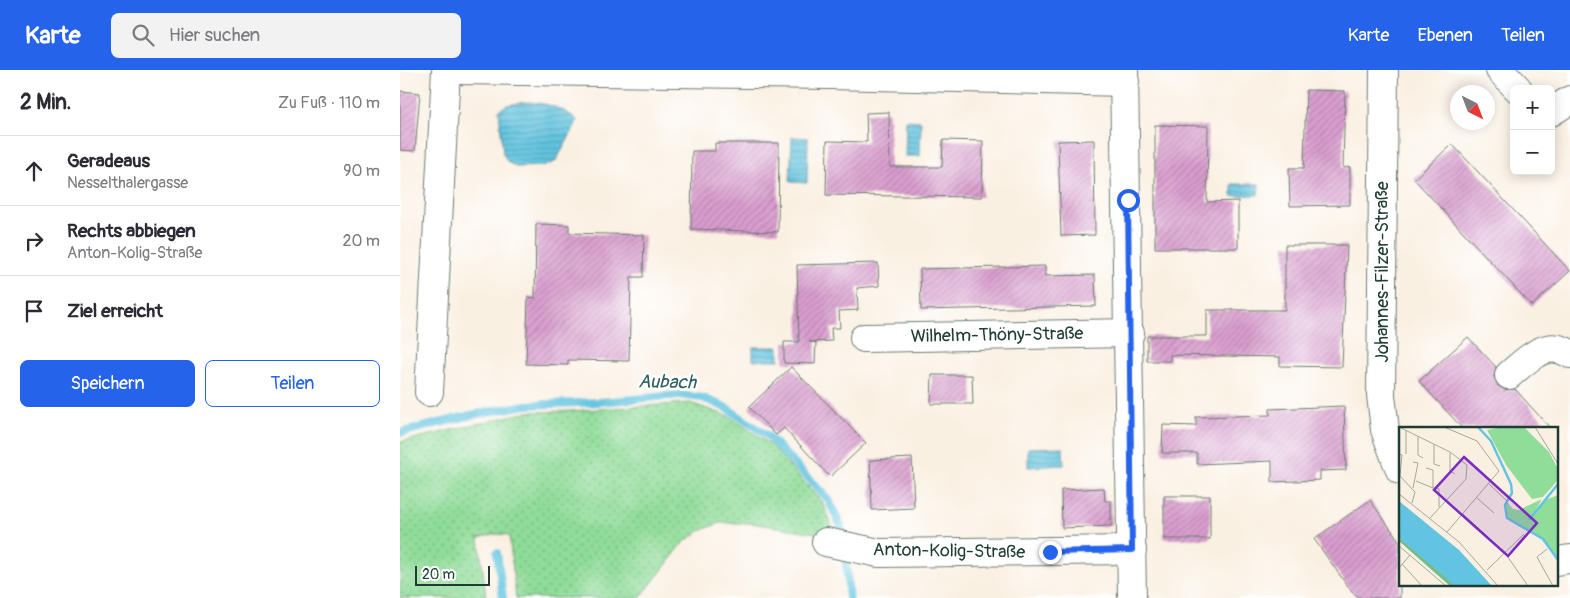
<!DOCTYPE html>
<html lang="de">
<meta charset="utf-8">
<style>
body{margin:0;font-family:Pangolin,sans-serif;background:#f2f2f3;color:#2b2b33}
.controls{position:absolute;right:15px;top:15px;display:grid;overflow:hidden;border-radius:8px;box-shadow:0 2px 12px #0003}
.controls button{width:45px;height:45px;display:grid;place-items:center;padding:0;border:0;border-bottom:1px solid #e1e1e2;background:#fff;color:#2b2b33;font:25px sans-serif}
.compass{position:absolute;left:1050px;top:15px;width:45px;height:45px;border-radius:50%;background:#fff;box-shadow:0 2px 12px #0003;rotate:138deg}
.scale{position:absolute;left:15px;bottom:12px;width:75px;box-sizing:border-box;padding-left:5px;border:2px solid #1f3d34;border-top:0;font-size:14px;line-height:18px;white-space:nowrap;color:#1f3d34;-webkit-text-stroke:4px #fff;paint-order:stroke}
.stop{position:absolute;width:15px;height:15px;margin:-11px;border:4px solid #2563eb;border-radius:50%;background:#fff}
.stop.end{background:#2563eb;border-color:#fff;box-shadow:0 1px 5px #0008}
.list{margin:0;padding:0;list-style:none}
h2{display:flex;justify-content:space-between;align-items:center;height:65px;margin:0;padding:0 20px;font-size:21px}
h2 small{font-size:16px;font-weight:400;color:#7c7c81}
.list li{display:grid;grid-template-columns:32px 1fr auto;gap:15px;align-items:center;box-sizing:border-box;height:70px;padding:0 20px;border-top:1px solid #e1e1e2}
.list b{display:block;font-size:19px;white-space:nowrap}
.list p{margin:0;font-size:16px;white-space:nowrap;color:#7c7c81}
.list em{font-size:16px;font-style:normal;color:#7c7c81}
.actions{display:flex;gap:10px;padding:15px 20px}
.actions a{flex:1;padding:11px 0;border:1px solid #2563eb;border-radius:8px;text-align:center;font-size:18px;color:#2563eb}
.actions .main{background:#2563eb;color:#fff}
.icon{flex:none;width:28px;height:28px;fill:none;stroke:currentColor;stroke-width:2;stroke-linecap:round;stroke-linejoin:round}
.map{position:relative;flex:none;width:1170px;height:528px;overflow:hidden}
header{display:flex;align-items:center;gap:30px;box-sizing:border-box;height:70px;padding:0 25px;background:#2563eb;color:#fff}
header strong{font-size:24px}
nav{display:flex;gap:28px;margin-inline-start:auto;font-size:18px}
.search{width:350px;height:45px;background:#f2f2f3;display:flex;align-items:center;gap:12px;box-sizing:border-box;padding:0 18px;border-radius:8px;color:#7c7c81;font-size:19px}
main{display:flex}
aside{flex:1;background:#fff}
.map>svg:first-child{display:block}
</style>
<header>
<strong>Karte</strong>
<div class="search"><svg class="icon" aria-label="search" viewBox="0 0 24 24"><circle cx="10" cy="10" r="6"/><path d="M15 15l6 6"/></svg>Hier suchen</div>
<nav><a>Karte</a><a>Ebenen</a><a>Teilen</a></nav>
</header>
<main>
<aside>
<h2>2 Min.<small>Zu Fuß · 110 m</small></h2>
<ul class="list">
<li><svg class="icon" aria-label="ahead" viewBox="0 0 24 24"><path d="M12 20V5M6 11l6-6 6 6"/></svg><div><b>Geradeaus</b><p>Nesselthalergasse</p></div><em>90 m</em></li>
<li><svg class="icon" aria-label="right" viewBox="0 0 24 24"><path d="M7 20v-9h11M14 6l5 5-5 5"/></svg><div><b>Rechts abbiegen</b><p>Anton-Kolig-Straße</p></div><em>20 m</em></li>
<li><svg class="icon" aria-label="arrive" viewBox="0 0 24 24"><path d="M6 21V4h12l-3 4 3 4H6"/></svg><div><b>Ziel erreicht</b></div></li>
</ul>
<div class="actions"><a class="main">Speichern</a><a>Teilen</a></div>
</aside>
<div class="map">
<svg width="1170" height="528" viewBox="0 0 1170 528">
<defs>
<pattern id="grass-dots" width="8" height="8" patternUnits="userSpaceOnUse" patternTransform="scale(1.25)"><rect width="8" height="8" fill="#90dc99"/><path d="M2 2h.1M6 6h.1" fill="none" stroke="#75b47e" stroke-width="1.8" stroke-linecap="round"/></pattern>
<pattern id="water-rules" width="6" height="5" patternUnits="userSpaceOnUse" patternTransform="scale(1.25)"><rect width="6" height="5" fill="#62c4e0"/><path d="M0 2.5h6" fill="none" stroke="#50a0b6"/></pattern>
<pattern id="building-hatch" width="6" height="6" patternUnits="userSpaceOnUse" patternTransform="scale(1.25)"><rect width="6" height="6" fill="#da9ecf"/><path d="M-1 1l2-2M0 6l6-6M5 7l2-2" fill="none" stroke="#b082a9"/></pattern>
</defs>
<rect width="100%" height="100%" fill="#fff"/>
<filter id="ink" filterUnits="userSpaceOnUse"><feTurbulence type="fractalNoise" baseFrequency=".02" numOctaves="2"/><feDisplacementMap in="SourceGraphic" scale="10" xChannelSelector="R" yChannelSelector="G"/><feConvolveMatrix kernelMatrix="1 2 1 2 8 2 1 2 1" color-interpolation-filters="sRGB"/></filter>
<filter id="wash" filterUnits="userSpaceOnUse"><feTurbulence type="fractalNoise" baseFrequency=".0096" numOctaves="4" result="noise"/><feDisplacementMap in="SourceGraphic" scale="20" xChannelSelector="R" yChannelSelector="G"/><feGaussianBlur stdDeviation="1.12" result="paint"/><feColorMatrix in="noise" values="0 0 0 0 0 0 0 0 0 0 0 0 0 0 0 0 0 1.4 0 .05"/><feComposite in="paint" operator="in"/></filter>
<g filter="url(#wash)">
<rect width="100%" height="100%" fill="#faf0e2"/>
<path fill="url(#grass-dots)" stroke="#588c66" d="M290,333L331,347L372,376L423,433L436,466L350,453H320L300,461L284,472L240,528H116L109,465L95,464L79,468L86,528H0V372L127,342L169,341Z"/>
<g fill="url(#water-rules)" stroke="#40808a">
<path d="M125,32C143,32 165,38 177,50C177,54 159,86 155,92L144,96L116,97L108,92L103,84L99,40L107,35Z"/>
<path d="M506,50L521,51L520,86H505Z"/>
<path d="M392,67L408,68L407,113L390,112Z"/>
<path d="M832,114H859L858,125L832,126Z"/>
<rect x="353" y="277" width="26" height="13"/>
<path d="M663,377L664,395L628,397V378Z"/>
</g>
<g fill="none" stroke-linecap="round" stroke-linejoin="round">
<g stroke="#62c4e0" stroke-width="8">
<path d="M0,363L71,345L126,335L200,332L280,325L303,328L327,338L368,366L428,429L441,456L445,479L449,528"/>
<path d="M97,483L103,528"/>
</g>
</g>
<g id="blocks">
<g fill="url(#building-hatch)">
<path d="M906,20L945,21L943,98L950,97V135L890,136L889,98H904Z"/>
<path d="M0,21L20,23L15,81L0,80Z"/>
<path d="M489,42L490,97H542L543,70L583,71L582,127L426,125L427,71L467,72L466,43Z"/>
<path d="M755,55L808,56L807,132L838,131V178H755Z"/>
<path d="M694,70L695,165L661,166L658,71Z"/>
<path d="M315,73H379L378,162L291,159L292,81H315Z"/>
<path d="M1052,74L1170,201L1132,236L1014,109Z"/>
<path d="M136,154L169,155V163L244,165L243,207H231L229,291L168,290V295L126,294L128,227L135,228Z"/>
<path d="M885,175H947L942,297L880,296V287L770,285V291H747V266H807V240H885Z"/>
<path d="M478,193L479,216L457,218L458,240L439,241L440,258H431L432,271L409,272H416L415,294L384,293V272H399L397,195Z"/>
<path d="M645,196V206L695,205L696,236L521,240L520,199Z"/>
<path d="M1068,267L1096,297L1094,307L1098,316L1104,320L1115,319L1150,358H1062L1019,311Z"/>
<path d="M391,297L466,373L430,407L384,358L376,365L349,337Z"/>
<path d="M532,305H572L573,334H531Z"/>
<path d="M944,336L946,400L920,401V410L872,412V391L797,394V383H762L763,355L796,356V347L870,345V339Z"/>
<path d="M512,388L514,438L472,440L470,390Z"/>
<path d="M704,418L705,431H711V456L662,458L661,420Z"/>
<rect x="764" y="426" width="46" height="43"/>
<path d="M970,430L1000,472V528H960L952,522L914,469Z"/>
</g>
</g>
</g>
<g filter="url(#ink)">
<use href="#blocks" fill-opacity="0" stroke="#6c7c71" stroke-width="1"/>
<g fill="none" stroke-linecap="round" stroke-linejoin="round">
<defs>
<g id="minor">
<path d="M52,0L430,5L725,12"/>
<path d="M724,0L732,528"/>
<path d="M984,0L981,325L985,360L1000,400"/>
<path d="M1100,0L1118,19"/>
<path d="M1151,42L1170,30"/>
<path d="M464,268L730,263"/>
<path d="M1109,305C1127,290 1146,268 1170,284"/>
<path d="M29,322L46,0"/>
<path d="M426,472L479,483L732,480"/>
<path d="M1156,491L1170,489"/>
</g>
</defs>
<use href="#minor" stroke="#6c7c71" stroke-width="30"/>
<use href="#minor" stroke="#fff" stroke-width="28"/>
</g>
</g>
<g fill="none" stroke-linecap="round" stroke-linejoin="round" filter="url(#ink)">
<path stroke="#2563eb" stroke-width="6" d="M650,482L732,480L728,130"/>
</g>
<g text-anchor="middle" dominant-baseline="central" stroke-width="5" stroke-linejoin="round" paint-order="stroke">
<g font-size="18" fill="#1f3d34" stroke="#fff">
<text transform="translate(982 202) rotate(-90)">Johannes-Filzer-Straße</text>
<text transform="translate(597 265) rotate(-1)">Wilhelm-Thöny-Straße</text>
<text transform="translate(549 481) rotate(1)">Anton-Kolig-Straße</text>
</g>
<g font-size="19" font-style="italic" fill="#305f5f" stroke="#fff">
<text transform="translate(267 312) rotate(1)">Aubach</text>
</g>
</g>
<g transform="translate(999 357)">
<rect width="159" height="159" fill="#faf0e2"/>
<path d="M104,0H125L150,25L159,42V53L144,70L133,72L107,38L88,3ZM159,68V131L144,112L109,91L107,78L108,75L114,82L120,83L143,72L130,95L146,73Z" fill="#90dc99"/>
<path d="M0,111L44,146L56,159H51L0,114Z" fill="#74bc81"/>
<path d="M0,74L60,123L93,159H56L0,111Z" fill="#62c4e0"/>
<path fill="none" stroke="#62c4e0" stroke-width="2.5" d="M79,0L92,14L112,57L113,66L106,78L108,91L144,112L159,133M130,93L159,57M0,95L74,159"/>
<path fill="none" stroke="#a2a89c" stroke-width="1" d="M0,0L51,25L68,38L67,52L31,91M45,0L78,14L100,44L48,105M136,0L159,37M7,4V27M19,10V28L24,31M35,18V37L41,39M51,26V44L56,47M0,27L3,28L1,49M0,48L16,65L13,76M17,54L34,61V43L27,41M90,57L109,75M14,61L19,36L14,35M34,61L40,62V80M0,67L60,115L99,159M78,71L95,86M64,87L106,126L129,159M0,119L47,159M148,122L138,130L154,159M3,137L23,159M0,141L11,128M88,143L125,107"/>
<path fill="#7b2cbf" fill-opacity="0.15" stroke="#7b2cbf" stroke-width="2.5" d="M65,30L138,96L109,129L35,63Z"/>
<rect width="159" height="159" fill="none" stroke="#1f3d34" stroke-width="2.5"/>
</g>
</svg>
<div class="controls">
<button>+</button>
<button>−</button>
</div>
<svg class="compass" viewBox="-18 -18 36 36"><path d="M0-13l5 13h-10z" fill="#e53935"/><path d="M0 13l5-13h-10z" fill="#7c7c81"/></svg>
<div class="scale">20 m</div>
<div class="stop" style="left:728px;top:130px"></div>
<div class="stop end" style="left:650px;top:482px"></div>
</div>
</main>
